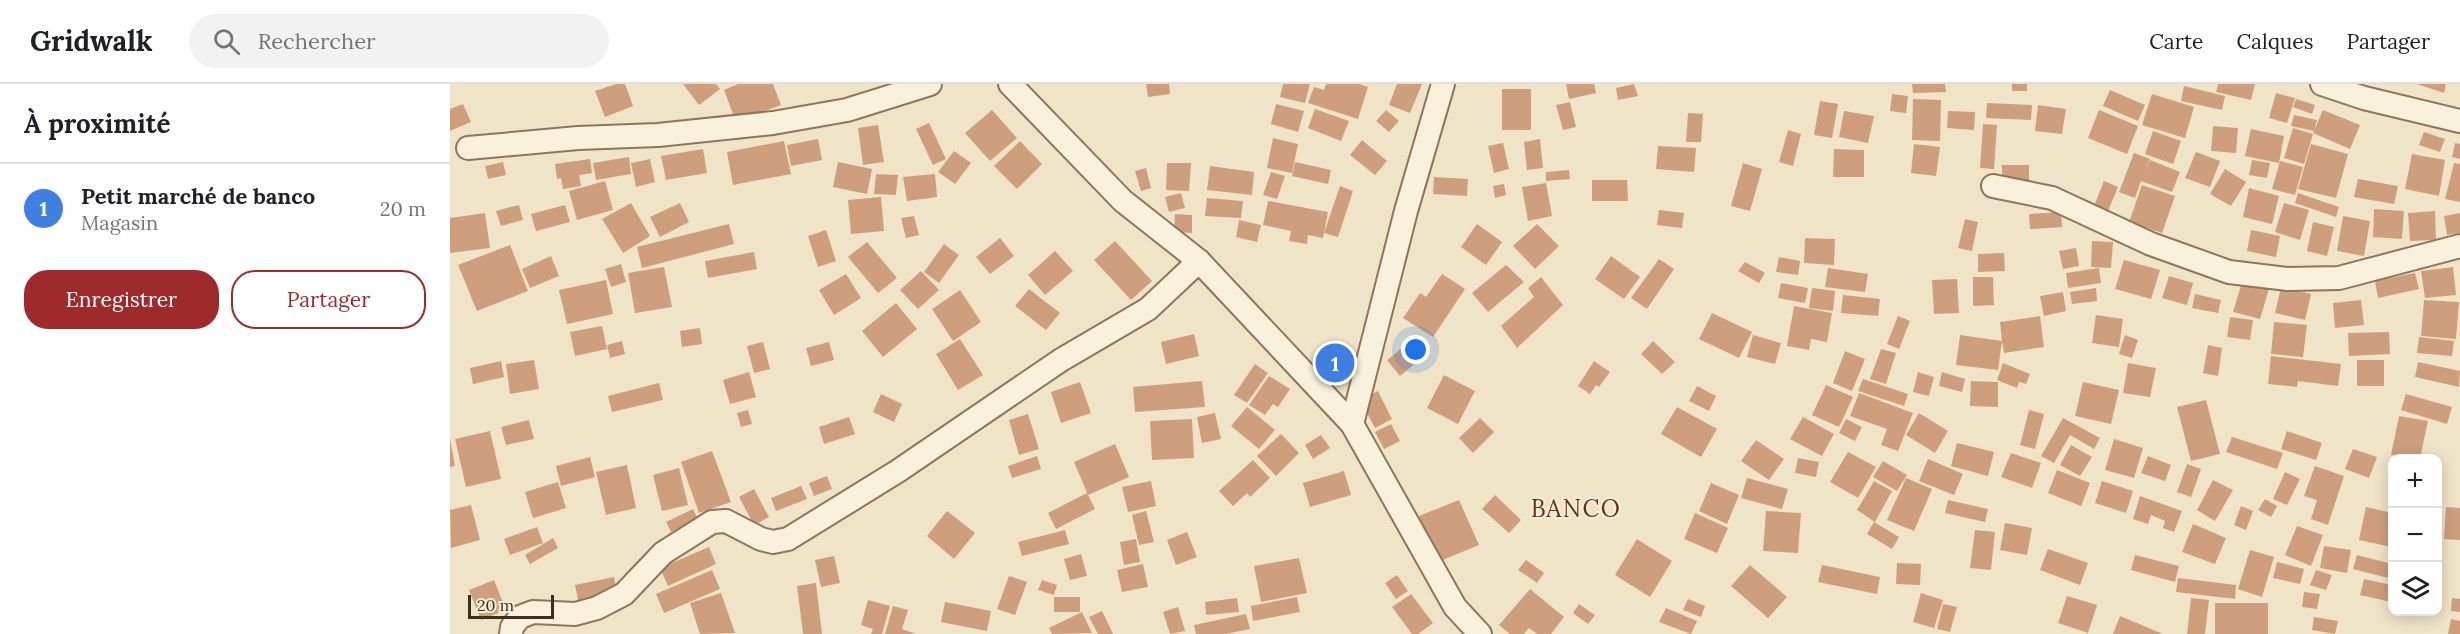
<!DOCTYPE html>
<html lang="fr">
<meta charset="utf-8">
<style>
body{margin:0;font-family:Lora,serif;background:#f2f2f2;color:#202124}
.controls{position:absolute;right:18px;bottom:18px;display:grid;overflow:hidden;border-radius:12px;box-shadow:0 3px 15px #0003}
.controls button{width:54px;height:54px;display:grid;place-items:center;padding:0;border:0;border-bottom:2px solid #e0e0e0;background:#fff;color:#202124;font:30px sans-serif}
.scale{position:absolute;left:18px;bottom:15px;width:86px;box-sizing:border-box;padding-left:6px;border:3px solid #3d2e20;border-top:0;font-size:16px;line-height:21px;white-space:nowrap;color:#3d2e20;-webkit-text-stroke:4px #f7eed8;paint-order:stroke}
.you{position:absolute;left:966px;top:266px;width:21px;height:21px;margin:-15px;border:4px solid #fff;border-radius:50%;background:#1a73e8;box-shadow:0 0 0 9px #1a73e833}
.badge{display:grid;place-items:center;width:39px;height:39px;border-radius:50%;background:#9e2a2b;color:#fff;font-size:20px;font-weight:700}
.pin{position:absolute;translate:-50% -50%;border:3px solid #fff;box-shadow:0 2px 6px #0006}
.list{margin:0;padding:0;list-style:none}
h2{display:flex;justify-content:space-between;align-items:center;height:78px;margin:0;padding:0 24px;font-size:26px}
h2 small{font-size:20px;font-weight:400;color:#757577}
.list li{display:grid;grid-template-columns:39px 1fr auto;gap:18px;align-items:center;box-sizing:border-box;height:90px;padding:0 24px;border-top:2px solid #e0e0e0}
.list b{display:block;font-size:22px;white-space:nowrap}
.list p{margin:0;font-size:20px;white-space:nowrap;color:#757577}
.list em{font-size:20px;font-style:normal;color:#757577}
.actions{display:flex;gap:12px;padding:18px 24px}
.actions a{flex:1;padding:14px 0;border:2px solid #9e2a2b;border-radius:24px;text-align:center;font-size:21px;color:#9e2a2b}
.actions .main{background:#9e2a2b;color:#fff}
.icon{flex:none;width:33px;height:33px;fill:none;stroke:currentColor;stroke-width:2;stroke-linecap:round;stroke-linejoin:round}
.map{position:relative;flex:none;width:2010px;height:550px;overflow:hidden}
header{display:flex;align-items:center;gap:36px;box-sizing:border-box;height:84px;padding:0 30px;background:#fff;border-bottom:2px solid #e0e0e0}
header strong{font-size:28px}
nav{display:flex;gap:33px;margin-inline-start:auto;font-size:21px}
.search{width:420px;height:54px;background:#f2f2f2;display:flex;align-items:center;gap:15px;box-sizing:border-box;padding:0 21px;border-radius:33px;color:#757577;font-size:22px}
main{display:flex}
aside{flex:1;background:#fff}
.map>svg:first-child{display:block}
</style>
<header>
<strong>Gridwalk</strong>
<div class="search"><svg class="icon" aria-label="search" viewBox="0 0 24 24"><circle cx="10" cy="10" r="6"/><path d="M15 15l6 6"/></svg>Rechercher</div>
<nav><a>Carte</a><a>Calques</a><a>Partager</a></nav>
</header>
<main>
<aside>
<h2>À proximité<small></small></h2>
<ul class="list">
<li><span class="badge" style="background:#3f7fe0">1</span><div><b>Petit marché de banco</b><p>Magasin</p></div><em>20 m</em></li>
</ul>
<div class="actions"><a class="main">Enregistrer</a><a>Partager</a></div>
</aside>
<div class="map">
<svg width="2010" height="550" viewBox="0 0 2010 550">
<rect width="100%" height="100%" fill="#f0e4c8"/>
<g fill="#cf9f7d">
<path d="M166,0H175L183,22L155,33L145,7Z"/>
<path d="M233,0H266L270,5L249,21Z"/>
<path d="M288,0H323L331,21L286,38L274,6Z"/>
<path d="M696,0H719L720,10L698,13Z"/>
<path d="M833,0H860L855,19L830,13Z"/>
<path d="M876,0H910L918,3L908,35L858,19L864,3L874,6Z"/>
<path d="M947,0H972L960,29L939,21Z"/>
<path d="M1116,0H1144L1146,9L1119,15Z"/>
<path d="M1184,0L1188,12L1168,16L1166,4Z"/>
<path d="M1462,0H1495L1496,8L1463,9Z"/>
<rect x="1562" y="0" width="15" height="7"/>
<path d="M1768,0H1805L1801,16L1766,8Z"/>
<path d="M1967,0H1996L1994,9Z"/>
<path d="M1734,2L1775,12L1772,26L1731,17Z"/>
<rect x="1052" y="5" width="29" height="41"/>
<path d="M1660,6L1695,21L1688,37L1653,22Z"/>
<path d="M1826,9L1845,14L1837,39L1819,34Z"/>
<path d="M1442,10L1458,12L1456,29L1440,27Z"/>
<path d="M1702,10L1744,23L1735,54L1692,41Z"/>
<path d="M1463,15L1491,16L1490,57L1462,56Z"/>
<path d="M1846,15L1865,21L1862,30L1843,23Z"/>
<path d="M1370,17L1388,20L1382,54L1364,51Z"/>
<path d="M1120,18L1126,43L1113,46L1106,21Z"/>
<path d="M1537,19L1582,21L1581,36L1536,34Z"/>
<path d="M13,20L21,38L0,47V25Z"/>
<path d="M826,20L854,27L848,48L821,40Z"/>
<path d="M1588,21L1616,25L1612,50L1585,47Z"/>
<path d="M865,25L899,37L891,57L858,44Z"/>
<path d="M542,26L567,54L540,77L515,49Z"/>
<path d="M936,26L949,37L939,48L926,37Z"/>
<path d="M1649,26L1688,42L1677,70L1638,54Z"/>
<path d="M1873,26L1910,41L1900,65L1863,49Z"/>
<path d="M1394,27L1424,32L1418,59L1389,53Z"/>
<path d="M1498,27L1525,28L1524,46L1497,44Z"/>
<path d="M1238,29L1253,30L1251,58H1236Z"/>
<path d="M1844,31L1867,36L1864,47L1841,42Z"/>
<path d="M479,39L496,75L483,81L466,45Z"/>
<path d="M1533,40L1547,41L1544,85L1530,84Z"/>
<path d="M428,41L434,78L413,81L408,44Z"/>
<path d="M1763,42L1788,44L1786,69L1761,67Z"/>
<path d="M1843,44L1863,50L1854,80L1834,74Z"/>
<path d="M1801,45L1834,52L1829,79L1795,72Z"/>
<path d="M1338,46L1351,50L1343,82L1329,78Z"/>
<path d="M1703,47L1731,57L1723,80L1695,70Z"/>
<path d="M1974,48L1995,55L1990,68L1969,61Z"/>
<path d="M823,54L848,60L842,89L817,84Z"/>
<path d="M368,55L372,76L341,82L337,61Z"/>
<path d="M1090,55L1093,84L1077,86L1074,58Z"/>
<path d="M912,56L937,77L925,91L900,71Z"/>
<path d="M334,57L341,90L283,101L277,68Z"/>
<path d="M570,57L592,80L567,105L544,82Z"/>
<path d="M1053,59L1059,85L1044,89L1038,62Z"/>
<path d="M2005,59L2010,60V75L2002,73Z"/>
<path d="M1464,60L1490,63L1486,92L1461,89Z"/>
<path d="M1861,60L1898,70L1886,114L1848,105Z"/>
<path d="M1208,62L1246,64L1244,88L1206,85Z"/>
<path d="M253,65L257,89L216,96L211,72Z"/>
<path d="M1384,65L1414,66V93H1383Z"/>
<path d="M504,67L521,79L505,100L488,88Z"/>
<path d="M1746,68L1770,77L1760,103L1735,94Z"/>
<path d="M1684,69L1700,75L1694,89L1700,76L1730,88L1722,108L1691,97L1685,114L1669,108Z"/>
<path d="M1962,70L1995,76L1989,112L1955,105Z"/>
<path d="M179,73L181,90L146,96L143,79Z"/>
<path d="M140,75L142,89L129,91L131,102L113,105L111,94L107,95L105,80Z"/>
<path d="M200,75L205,98L186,103L181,79Z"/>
<path d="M1802,76L1820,79L1817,94L1799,91Z"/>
<path d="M1830,77L1853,83L1845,111L1822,105Z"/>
<path d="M53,78L56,91L38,95L35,82Z"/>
<path d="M388,78L422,85L417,110L383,103Z"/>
<path d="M845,78L881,86L878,100L842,92Z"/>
<path d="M717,79H741L739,107L716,106Z"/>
<path d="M1293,79L1312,85L1300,127L1281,122Z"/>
<path d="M2004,79L2010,80V118L1995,115Z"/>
<path d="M1552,81H1579V97L1552,96Z"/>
<path d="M760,82L804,88L802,111L757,106Z"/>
<path d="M696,84L701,104L691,107L685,87Z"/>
<path d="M1775,85L1796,98L1781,122L1760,110Z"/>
<path d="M1119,86L1120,95L1096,97V88Z"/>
<path d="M821,88L835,92L827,115L813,111Z"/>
<path d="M426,90L448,91L446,111L424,110Z"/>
<path d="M485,90L487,113L457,117L453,93Z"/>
<path d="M984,93L1018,95L1017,112L983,110Z"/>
<path d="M1908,95L1948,102L1944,120L1904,113Z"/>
<path d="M1142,96H1177L1178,117H1142Z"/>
<path d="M155,97L163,126L127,136L119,107Z"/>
<path d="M1654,97L1668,103L1658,127L1644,122Z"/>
<path d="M1096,99L1102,132L1078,137L1072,103Z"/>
<path d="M1054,100L1056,111L1045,114L1043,102Z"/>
<path d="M1692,101L1725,112L1712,149L1679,138Z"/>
<path d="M890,102L903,107L888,153L874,149Z"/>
<path d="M1799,104L1829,112L1822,140L1793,133Z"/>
<path d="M731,109L735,124L719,128L715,113Z"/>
<path d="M1848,109L1889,123L1886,133L1845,119Z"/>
<path d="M431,113L434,147L401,150L398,116Z"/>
<path d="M757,114L793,117L791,134L755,132Z"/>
<path d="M818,117L878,128L873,154L858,151L857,160L839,157L841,147L813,141Z"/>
<path d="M181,119L200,152L173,169L152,135Z"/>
<path d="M230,119L239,138L210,153L200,133Z"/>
<path d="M1834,119L1859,126L1850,156L1825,148Z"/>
<path d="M69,121L73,136L51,142L46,127Z"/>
<path d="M115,121L120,138L86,147L81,130Z"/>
<path d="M1924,125L1954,127L1952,155L1923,153Z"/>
<path d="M1209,126L1234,129L1232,144L1207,141Z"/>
<path d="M1985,127L1986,156L1960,157L1958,129Z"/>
<path d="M1611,128L1612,143L1580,145L1579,130Z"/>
<path d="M35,129L40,164L0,169V134Z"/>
<path d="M2010,129V149L1997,151L1994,132Z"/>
<path d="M725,130L742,131V149L724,148Z"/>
<path d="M464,132L469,151L456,154L451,134Z"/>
<path d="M1893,132L1920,137L1914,172L1887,167Z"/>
<path d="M1515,135L1528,138L1522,167L1508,164Z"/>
<path d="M789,136L811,141L807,158L786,153Z"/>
<path d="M1863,138L1884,143L1877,172L1857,167Z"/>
<path d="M279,140L284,160L192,184L187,163Z"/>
<path d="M1027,140L1052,158L1036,181L1011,163Z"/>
<path d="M1087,140L1109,162L1085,185L1063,162Z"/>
<path d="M376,146L386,177L368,183L358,152Z"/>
<path d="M1801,146L1830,152L1826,173L1797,167Z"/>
<path d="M550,154L564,172L540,190L526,173Z"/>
<path d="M1355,154L1385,155L1384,181L1354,179Z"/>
<path d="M665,157L702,197L681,216L644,176Z"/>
<path d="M1642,157L1663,158L1661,184L1641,183Z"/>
<path d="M417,158L447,194L428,209L398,173Z"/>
<path d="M494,160L509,171L489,199L474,188Z"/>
<path d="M60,161L78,207L27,227L8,181Z"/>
<path d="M1626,164L1629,182L1613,185L1609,167Z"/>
<path d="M605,167L623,187L595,211L578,191Z"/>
<path d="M304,168L307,185L258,194L255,177Z"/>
<path d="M1554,169L1555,187L1528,188V170Z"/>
<path d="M101,172L109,192L80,204L72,185Z"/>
<path d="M1161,172L1190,193L1174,215L1145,195Z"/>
<path d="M1329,173L1350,177L1348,191L1326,188Z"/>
<path d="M1209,175L1224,185L1197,225L1181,214Z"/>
<path d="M1674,176L1710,186L1701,215L1665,205Z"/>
<path d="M1295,178L1315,189L1309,199L1288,187Z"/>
<path d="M171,180L176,198L161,203L155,185Z"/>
<path d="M1056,181L1074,198L1038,228L1022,209Z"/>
<path d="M214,183L222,223L185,229L178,189Z"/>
<path d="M2003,183L2006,211L1975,214L1971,187Z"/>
<path d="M1378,184L1418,190L1415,208L1375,203Z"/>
<path d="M1649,184L1651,199L1618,204L1616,189Z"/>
<path d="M471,187L489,206L468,225L450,206Z"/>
<path d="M1965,189L1969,205L1928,214L1925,197Z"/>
<path d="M396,190L411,214L384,231L369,206Z"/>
<path d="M992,190L1015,205L983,253L953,234L970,209L976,213Z"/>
<path d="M1719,192L1743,199L1737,221L1712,214Z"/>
<path d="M1091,193L1113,221L1067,264L1051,242L1084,213L1078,204Z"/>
<path d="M1523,193H1543L1544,221L1523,222Z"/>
<path d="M1507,195L1509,229L1484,230L1482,196Z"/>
<path d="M156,196L163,230L117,240L109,206Z"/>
<path d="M1792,198L1819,205L1810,235L1783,228Z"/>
<path d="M1331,199L1358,204L1355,219L1328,214Z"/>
<path d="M1831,203L1861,210L1855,236L1825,229Z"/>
<path d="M1362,204L1385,207L1383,227L1359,224Z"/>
<path d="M1646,204L1647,217L1622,220L1620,208Z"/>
<path d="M579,205L610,229L596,246L565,222Z"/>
<path d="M510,206L531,238L503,257L482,225Z"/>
<path d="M1613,208L1616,227L1594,232L1590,212Z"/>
<path d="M1745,210L1771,216L1768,229L1742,224Z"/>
<path d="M1393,211L1430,215L1428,232L1391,229Z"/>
<path d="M1911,216L1914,241L1885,244L1883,219Z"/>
<path d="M1974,216L2009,218L2006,255L1971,252Z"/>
<path d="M446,219L467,245L433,273L412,247Z"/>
<path d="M1344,222L1382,229L1377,258L1361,255L1359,266L1337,262Z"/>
<path d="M1262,229L1302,248L1289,274L1249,255Z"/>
<path d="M1646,231L1673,235L1669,263L1642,259Z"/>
<path d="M1448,232L1460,237L1449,265L1437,260Z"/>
<path d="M1590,232L1594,263L1554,269L1552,257L1548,286L1506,281L1510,251L1552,257L1550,238Z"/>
<path d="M1780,233L1803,236L1800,256L1777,253Z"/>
<path d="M1824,238L1857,241L1853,273L1821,270Z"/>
<path d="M152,242L157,265L125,272L120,248Z"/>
<path d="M250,244L252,260L232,263L230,247Z"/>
<path d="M1939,248L1940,270L1899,272L1898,249Z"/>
<path d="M744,250L749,272L716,280L711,258Z"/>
<path d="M1303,251L1331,259L1325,280L1297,273Z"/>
<path d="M1675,251L1688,256L1682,274L1669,270Z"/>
<path d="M1969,253L2004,257L2002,272L1967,269Z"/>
<path d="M510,255L533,291L508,306L486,270Z"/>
<path d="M172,257L175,270L160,274L157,261Z"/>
<path d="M961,257L974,272L950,292L937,276Z"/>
<path d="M1203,257L1225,278L1212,290L1191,270Z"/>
<path d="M313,258L320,285L304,289L297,262Z"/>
<path d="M379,258L384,276L361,282L356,264Z"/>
<path d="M1758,261L1772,264L1768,292L1753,289Z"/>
<path d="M1431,265L1446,269L1436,300L1420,295Z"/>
<path d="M1395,267L1415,275L1402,307L1383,299Z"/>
<path d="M1821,272L1891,280L1888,302L1848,297L1847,303L1818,300Z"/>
<path d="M84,276L89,305L60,310L56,280Z"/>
<rect x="1907" y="276" width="27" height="26"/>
<path d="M51,277L54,293L23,300L20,284Z"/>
<path d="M1144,277L1160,288L1149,303L1146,301L1140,310L1128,302Z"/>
<path d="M1968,278L2010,287L2009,303L1965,293Z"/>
<path d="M1553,279L1580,290L1576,300L1569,298L1567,304L1547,296Z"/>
<path d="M1678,279L1706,284L1700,313L1673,309Z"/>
<path d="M805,280L818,289L797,319L784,311Z"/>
<path d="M299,288L306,313L280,320L273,296Z"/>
<path d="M1468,288L1484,293L1479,312L1463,308Z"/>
<path d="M1492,288L1515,295L1512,308L1489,302Z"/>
<path d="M994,291L1025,307L1008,340L977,324Z"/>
<path d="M819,292L840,305L828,323L823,320L815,331L799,321Z"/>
<path d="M1413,295L1458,310L1454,322L1408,307Z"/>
<path d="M752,297L755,323L685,328L683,303Z"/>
<path d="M1521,297L1548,298V323L1520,322Z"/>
<path d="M630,298L641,329L611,339L601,308Z"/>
<path d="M1633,298L1669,306L1661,340L1625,332Z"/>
<path d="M209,299L213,316L162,328L158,312Z"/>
<path d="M1376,301L1403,313L1389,343L1362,331Z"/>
<path d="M1247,302L1266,312L1259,327L1239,317Z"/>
<path d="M928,307L942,335L925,344L910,316Z"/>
<path d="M1409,309L1463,329L1448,367L1431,361L1437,345L1400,332Z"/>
<path d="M431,310L452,320L444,338L423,328Z"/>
<path d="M1956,310L2002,323L1997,340L1951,326Z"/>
<path d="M1756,316L1770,370L1741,377L1727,323Z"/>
<path d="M797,323L825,346L809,365L781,342Z"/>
<path d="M1227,323L1267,345L1251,373L1211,350Z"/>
<path d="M298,326L302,340L291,343L287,329Z"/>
<path d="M1579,326L1594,330L1585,365L1570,361Z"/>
<path d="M765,329L771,355L752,359L747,333Z"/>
<path d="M1469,329L1498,347L1485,369L1456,351Z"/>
<path d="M578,330L589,365L569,371L559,336Z"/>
<path d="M1949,332L1978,337L1970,374L1941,371Z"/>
<path d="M399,333L405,350L374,360L369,343Z"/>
<path d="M1353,333L1384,350L1372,372L1340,355Z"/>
<path d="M1030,334L1044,348L1023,369L1009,354Z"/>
<path d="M1613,334L1650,354L1644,365L1620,351L1604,379L1591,372Z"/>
<path d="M742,335L744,374L702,376L700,337Z"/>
<path d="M1396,335L1412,343L1405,357L1389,349Z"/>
<path d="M79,336L84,355L56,361L51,343Z"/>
<path d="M941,340L950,357L934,365L925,348Z"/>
<path d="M40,347L51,395L16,403L5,355Z"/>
<path d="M1837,347L1872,359L1866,376L1831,365Z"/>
<path d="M831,350L849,369L826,392L807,372Z"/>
<path d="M871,351L880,364L863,375L855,361Z"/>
<path d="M1782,353L1833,369L1827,385L1776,368Z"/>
<path d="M0,355L5,382L0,383Z"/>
<path d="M1664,355L1693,364L1684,394L1655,386Z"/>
<path d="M1306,356L1334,375L1319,396L1291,377Z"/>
<path d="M1507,359L1544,368L1538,392L1501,382Z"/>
<path d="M665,360L679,393L638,411L624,378Z"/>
<path d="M1621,361L1642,373L1630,392L1610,381Z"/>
<path d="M1903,365L1927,373L1919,394L1895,385Z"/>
<path d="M262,367L281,418L249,429L231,378Z"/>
<path d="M1398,368L1426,383L1408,414L1380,398Z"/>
<path d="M1561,369L1591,379L1582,404L1551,393Z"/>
<path d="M587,372L591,385L562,394L558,382Z"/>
<path d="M1698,372L1721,381L1715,397L1691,389Z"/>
<path d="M140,373L145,393L111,402L106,382Z"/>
<path d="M1348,374L1369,378L1366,393L1345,389Z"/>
<path d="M1478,375L1513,390L1504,411L1469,397Z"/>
<path d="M803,376L820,394L800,413L797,409L783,422L769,407Z"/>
<path d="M1433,377L1457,391L1447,407L1423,393Z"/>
<path d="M1737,380L1751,385L1741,413L1727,408Z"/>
<path d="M177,381L186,424L156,431L146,388Z"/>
<path d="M1865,382L1894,392L1878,441L1861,435L1867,416L1854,412Z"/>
<path d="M229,384L238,421L212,427L203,391Z"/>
<path d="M1607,386L1640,399L1631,422L1598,409Z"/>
<path d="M894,387L901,411L860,423L853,399Z"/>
<path d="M1835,388L1850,395L1837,421L1823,415Z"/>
<path d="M377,392L382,405L364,412L359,399Z"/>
<path d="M1297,394L1338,405L1332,425L1291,414Z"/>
<path d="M1456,394L1482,405L1464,447L1437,436Z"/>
<path d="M1763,396L1783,406L1765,437L1747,426Z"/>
<path d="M701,397L706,422L678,428L672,403Z"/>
<path d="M1424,397L1442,407L1425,438L1407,426Z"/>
<path d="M1652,397L1683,407L1676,429L1645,419Z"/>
<path d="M108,398L116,424L83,434L75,408Z"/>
<path d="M1261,399L1289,411L1277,440L1249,427Z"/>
<path d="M351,402L357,415L326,427L321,414Z"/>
<path d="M304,405L319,433L304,441L289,413Z"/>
<path d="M637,409L645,425L606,445L598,429Z"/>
<path d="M1045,411L1071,436L1059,449L1032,425Z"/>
<path d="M1690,412L1732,427L1724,448L1713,444L1715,437L1701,431L1698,440L1683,435Z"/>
<path d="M1815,415L1827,422L1821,433L1808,426Z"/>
<path d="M1009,416L1029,461L988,478L969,432Z"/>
<path d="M1498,416L1538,425L1535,438L1495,429Z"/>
<path d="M21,421L30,456L1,464L0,426Z"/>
<path d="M1791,422L1803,427L1796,446L1784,441Z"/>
<path d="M1916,423L1942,429L1941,463L1909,456Z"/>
<path d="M1996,423L2010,424V456L1994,455Z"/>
<path d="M243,425L248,435L221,448L216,438Z"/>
<path d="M497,427L525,449L504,475L477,452Z"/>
<path d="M696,427L704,458L689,461L682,431Z"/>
<path d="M1316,427L1351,429L1348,469L1313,467Z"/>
<path d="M1245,429L1278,444L1267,469L1234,455Z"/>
<path d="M1424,438L1449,453L1442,465L1417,450Z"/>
<path d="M1555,439L1582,444L1577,471L1550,466Z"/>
<path d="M1743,440L1776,454L1765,480L1732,468Z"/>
<path d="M1847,442L1873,451L1861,482L1835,471Z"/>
<path d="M87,443L93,459L60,471L54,455Z"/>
<path d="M615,446L619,460L572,472L568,458Z"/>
<path d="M1525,446L1545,448L1541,486L1520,484Z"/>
<path d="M737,448L747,473L726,481L717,456Z"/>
<path d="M103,454L108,464L80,480L75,471Z"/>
<path d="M686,455L690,478L674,481L670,458Z"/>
<path d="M1187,455L1222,477L1200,513L1165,491Z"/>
<path d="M1874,462L1901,466L1897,489L1870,484Z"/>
<path d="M259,463L266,480L218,502L210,484Z"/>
<path d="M1598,465L1638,479L1630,501L1590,486Z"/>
<path d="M1800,466L1824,473L1812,513L1788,505Z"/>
<path d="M631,470L637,492L620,496L614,475Z"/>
<path d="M1685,471L1729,482L1725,498L1681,486Z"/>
<path d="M1907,471L1942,480L1938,494L1903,485Z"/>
<path d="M384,472L390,499L371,503L365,476Z"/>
<path d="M849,474L857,509L811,518L804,482Z"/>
<path d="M1076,476L1094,489L1087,499L1068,486Z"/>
<path d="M1827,478L1854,485L1850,500L1823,494Z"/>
<path d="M1447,479L1471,480L1470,501L1446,500Z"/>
<path d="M693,480L698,503L672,508L667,486Z"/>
<path d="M1300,481L1337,513L1318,534L1281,502Z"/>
<path d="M1372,481L1430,493L1427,510L1368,498Z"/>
<path d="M262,486L270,505L214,529L206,510Z"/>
<path d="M1866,486L1882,491L1876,506L1860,501Z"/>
<path d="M947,491L958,507L946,515L935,499Z"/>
<path d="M559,492L577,498L565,531L547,525Z"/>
<path d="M164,493L167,508L128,516L125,501Z"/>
<path d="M1728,494L1786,501L1785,515L1726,508Z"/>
<path d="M1914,495L1942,501V518L1910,511Z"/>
<path d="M44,496L56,526L31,536L19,506Z"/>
<path d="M592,496L607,501L604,511L588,506Z"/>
<path d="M366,499L372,550H353L347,502Z"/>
<path d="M1080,505L1114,533L1101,550H1087L1079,544L1074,550H1060L1049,541Z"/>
<path d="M1854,508L1870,510L1867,525L1852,523Z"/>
<path d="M271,509L285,549L250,550L240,519Z"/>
<path d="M1471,509L1493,516L1484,544L1463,538Z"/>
<path d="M961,510L983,539L968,550H962L942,523Z"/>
<path d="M1617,512L1647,521L1638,549L1608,539Z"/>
<rect x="604" y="513" width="26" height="15"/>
<path d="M847,513L850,528L803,537L801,522Z"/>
<path d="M787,514L789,528L756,531L755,518Z"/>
<path d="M1741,514L1759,516L1755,550H1737Z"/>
<path d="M2002,514L2010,515V528L2001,527Z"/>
<path d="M1238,515L1255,522L1251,533L1233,526Z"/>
<path d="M418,516L440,522L432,550H421L423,545L411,541Z"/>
<path d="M495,518L541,527L537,547L491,538Z"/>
<rect x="1765" y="519" width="53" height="31"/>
<path d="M1129,520L1145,531L1138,540L1123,529Z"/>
<path d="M1493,520L1507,523L1500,548L1487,545Z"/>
<path d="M443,522L458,526L452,545L466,550H435Z"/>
<path d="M728,523L735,547L720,550L713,528Z"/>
<path d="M1216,524L1247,537L1241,550L1209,538Z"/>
<path d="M652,527L663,550H648L639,533Z"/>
<path d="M632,528L642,549L602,550L599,544Z"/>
<path d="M796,530L800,545L776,550H746L744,541Z"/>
<path d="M1670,532L1713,550H1663Z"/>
<path d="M1864,533L1888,537L1885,550L1862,546Z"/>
<path d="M2001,535L2010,537V550H1998Z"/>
</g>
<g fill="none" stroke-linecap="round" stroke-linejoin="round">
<defs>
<g id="minor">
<path d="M560,0L673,117L749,177L902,340L1005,523L1030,550"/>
<path d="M1872,0L1914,14L2010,37"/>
<path d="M18,64L128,54L208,51L323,39L397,26L480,0"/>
<path d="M1543,102L1602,114L1701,160L1779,188L1838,195L1889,194L2010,162"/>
<path d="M902,340L956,127L993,0"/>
<path d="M61,550L62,543L70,533L83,528L125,530L147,524L174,510L213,469L262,438L276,437L311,455L323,458L338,455L448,387L611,276L698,225L749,177"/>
</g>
</defs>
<use href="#minor" stroke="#8d765c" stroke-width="26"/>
<use href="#minor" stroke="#faf1dc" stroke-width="22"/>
</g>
<g text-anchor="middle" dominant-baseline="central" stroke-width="4.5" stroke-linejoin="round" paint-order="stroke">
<g font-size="24" letter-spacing="1.5" fill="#6b2e1e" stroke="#f7eed8">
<text x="1126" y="424">BANCO</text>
</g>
</g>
</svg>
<div class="controls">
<button>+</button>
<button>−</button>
<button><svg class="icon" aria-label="layers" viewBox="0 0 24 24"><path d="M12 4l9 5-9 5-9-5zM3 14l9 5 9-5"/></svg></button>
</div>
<div class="scale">20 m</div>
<div class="you"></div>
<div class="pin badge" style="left:885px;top:279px;background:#3f7fe0">1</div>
</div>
</main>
